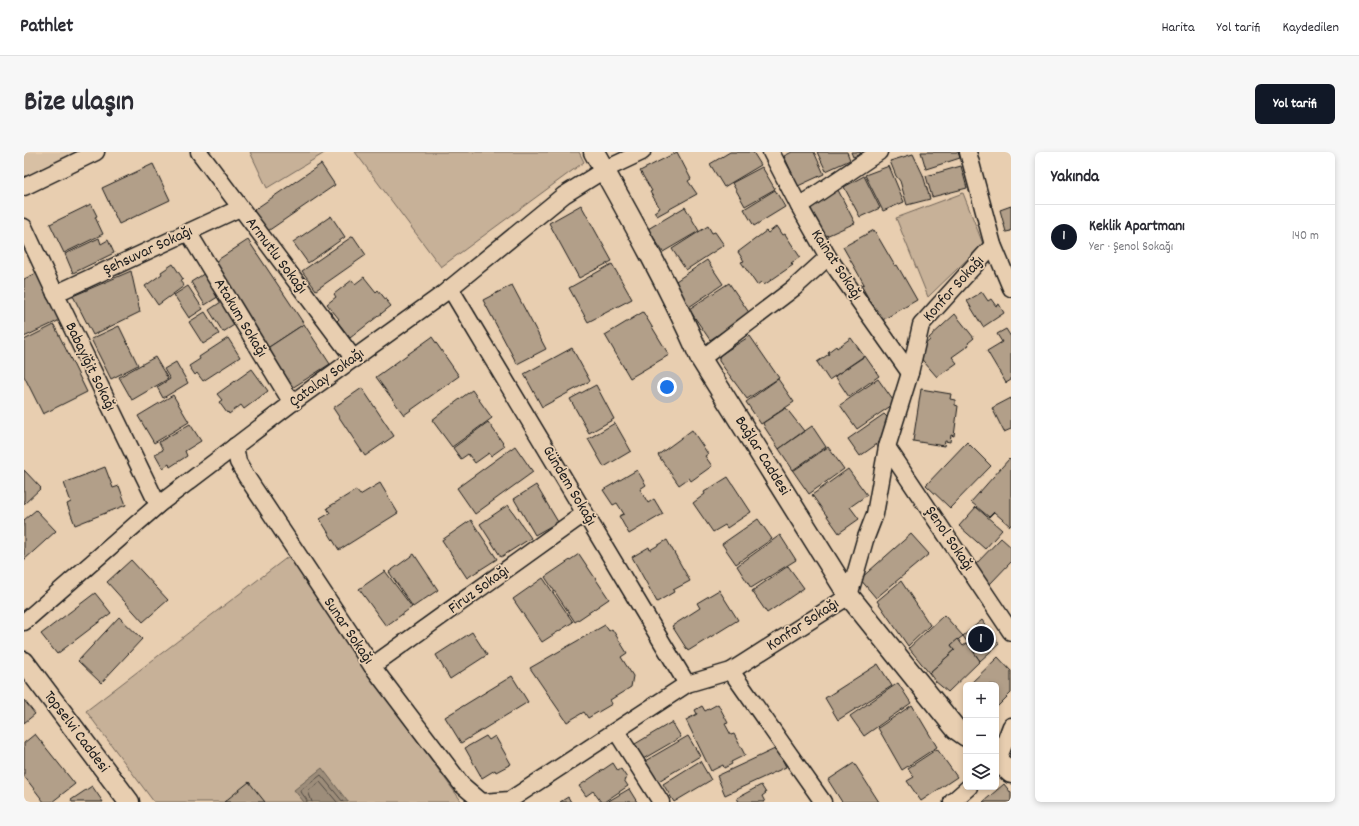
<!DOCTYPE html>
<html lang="tr">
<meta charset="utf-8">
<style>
body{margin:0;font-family:Dekko,sans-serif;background:#f7f7f7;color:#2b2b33}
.controls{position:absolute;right:12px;bottom:12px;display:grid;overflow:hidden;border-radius:6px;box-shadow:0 2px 6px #0003}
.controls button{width:36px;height:36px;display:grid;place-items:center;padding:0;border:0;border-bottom:1px solid #e1e1e2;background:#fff;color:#2b2b33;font:20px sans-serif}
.you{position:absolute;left:643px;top:235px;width:14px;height:14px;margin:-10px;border:3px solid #fff;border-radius:50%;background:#1a73e8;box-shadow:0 0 0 6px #1a73e833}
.badge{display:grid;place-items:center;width:26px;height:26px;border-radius:50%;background:#111827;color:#fff;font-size:13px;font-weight:700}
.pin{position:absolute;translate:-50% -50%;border:2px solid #fff;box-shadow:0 1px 4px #0006}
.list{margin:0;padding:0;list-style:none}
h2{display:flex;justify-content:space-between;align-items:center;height:52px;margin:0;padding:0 16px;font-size:17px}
h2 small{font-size:13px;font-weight:400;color:#7c7c81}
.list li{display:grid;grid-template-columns:26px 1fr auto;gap:12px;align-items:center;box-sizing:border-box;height:64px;padding:0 16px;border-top:1px solid #e1e1e2}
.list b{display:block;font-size:15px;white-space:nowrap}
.list p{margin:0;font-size:13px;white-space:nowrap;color:#7c7c81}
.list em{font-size:13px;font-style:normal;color:#7c7c81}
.icon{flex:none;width:22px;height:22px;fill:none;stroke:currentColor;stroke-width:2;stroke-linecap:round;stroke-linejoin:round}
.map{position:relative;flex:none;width:987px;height:650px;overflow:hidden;border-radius:6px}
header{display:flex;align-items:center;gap:24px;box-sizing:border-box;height:56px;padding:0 20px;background:#fff;border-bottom:1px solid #e1e1e2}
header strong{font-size:19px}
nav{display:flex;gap:22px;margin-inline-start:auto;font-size:14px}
.intro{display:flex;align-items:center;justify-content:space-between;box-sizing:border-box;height:96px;padding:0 24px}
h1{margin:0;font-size:28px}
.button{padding:10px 18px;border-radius:6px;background:#111827;color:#fff;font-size:14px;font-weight:700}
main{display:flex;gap:24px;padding:0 24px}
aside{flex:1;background:#fff;border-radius:6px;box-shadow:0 2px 6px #0003}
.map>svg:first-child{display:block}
</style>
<header>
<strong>Pathlet</strong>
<nav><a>Harita</a><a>Yol tarifi</a><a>Kaydedilen</a></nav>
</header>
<div class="intro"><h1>Bize ulaşın</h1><a class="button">Yol tarifi</a></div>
<main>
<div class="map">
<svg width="987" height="650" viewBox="0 0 987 650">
<rect width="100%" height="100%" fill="#e8ceb0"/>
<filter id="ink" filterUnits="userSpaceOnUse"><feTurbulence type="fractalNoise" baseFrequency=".025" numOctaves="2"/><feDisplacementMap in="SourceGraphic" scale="8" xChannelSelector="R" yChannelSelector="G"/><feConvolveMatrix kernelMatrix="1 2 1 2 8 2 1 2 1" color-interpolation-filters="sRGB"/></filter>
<g filter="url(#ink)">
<path fill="#d8c0a4" d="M0,0H51L0,24Z"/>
<g fill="#c7b198" stroke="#72665a">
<path d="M226,0H302L243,36Z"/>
<path d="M331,0H555L560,10L417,115Z"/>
<path d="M939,41L959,92L904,145L872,66Z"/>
<path d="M265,404L354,535L438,650H130L62,559Z"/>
</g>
<path fill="#9d8d7a" stroke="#696054" d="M298,616L324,650H280L270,638Z"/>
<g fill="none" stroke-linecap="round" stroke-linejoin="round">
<g stroke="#504942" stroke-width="1">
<path d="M283,650C283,645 277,643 277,638L297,623L319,650"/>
<path d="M288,650L284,639L296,630L313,650"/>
</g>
</g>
<g fill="#b29f89" stroke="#1c1c1c">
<path d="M653,0L667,27L664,29L673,42L633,64L630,60L636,56L626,40L628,39L616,19Z"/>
<path d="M706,0H729L737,13L700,35L686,12Z"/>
<path d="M768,0H790L800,22L774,34L760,4Z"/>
<path d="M793,0H823L826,8L802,19Z"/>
<path d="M827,0H836L837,2L829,5Z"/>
<path d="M897,0H934L936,6L902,17Z"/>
<path d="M889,2L899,23L906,47L883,53L876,29L872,24L866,9Z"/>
<path d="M129,12L146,48L95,72L78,36Z"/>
<path d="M297,12L311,33L241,81L227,60Z"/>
<path d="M865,14L880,50L859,59L841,23Z"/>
<path d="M937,14L943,36L908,45L902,24Z"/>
<path d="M738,15L751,37L721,54L708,31Z"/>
<path d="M840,24L856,56L836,65L820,35Z"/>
<path d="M751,38L761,55L730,74L720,57Z"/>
<path d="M814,38L831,71L800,85L784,56L801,44Z"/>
<path d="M67,52L73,64L71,65L79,82L40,101L26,72Z"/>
<path d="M557,53L588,109L555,126L525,71Z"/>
<path d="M987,54V79L982,80L976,58Z"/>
<path d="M661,55L675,79L639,100L624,77Z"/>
<path d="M307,64L321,85L284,111L269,90Z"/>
<path d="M684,74L688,81L691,80L700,93L662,118L648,97Z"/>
<path d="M753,74L759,83L761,82L776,105L767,111L769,113L740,133L737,130L733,133L717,110L720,109L714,100L742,79L744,81Z"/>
<path d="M850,78L871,114L873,113L893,148L857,169L837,133L840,132L819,95Z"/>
<path d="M329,84L342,103L292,138L278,119Z"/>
<path d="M75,86L77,92L84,88L90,101L49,121L41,102Z"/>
<path d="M224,88L280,172L242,197L186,113Z"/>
<path d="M683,108L699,132L665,155L649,131Z"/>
<path d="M149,112L159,127L156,129L160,134L134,153L121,134L138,122L137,120Z"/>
<path d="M588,112L608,147L564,170L545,136Z"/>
<path d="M186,118L200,141L181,153L167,130Z"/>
<path d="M107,119L116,160L69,183L49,144Z"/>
<path d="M13,121L36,168L0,185V127Z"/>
<path d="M340,125L352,140L354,138L367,154L326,186L313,169L315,167L303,152L312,145L310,142L328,128L331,132Z"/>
<path d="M705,131L726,162L686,188L665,157Z"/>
<path d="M488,133L522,197L493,212L459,148Z"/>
<path d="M164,134L179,157L165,166L150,143Z"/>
<path d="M958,140L964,149L967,147L972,154L975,152L980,161L959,175L943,149Z"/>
<path d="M200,148L215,170L199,180L185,158Z"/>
<path d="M181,160L195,182L179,192L165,170Z"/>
<path d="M619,160L645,203L606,226L581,183Z"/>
<path d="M931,162L950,186L944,191L945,193L928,205L933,211L913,225L894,203L901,196L899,194L906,188L905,186Z"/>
<path d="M280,172L306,212L268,236L242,197Z"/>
<path d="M30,173L63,240L19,262L0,224V188Z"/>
<path d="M95,174L114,213L87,227L67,187Z"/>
<path d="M982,177L987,185V228L982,231L963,199L978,190L973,182Z"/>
<path d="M726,184L755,226L723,247L695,209V206L696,203Z"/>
<path d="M408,185L435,224L380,263L352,225Z"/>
<path d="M204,186L216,205L179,229L173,221L171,223L165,214L176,207L175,205Z"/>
<path d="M827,186L840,204L805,228L793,210L805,202L804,200L812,194L813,196Z"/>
<path d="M548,196L566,229L518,255L500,222Z"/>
<path d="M841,204L855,224L825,245L811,224Z"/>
<path d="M131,205L144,227L108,248L95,225Z"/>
<path d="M152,210L164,231L139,246L133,235L146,227L140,217Z"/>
<path d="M228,217L244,239L220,257L217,253L205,262L204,260L203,261L195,250L198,248L193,242Z"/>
<path d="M754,227L770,250L737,272L722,250Z"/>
<path d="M854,227L871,251L833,277L816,253Z"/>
<path d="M572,233L590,267L565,281L546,247Z"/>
<path d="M338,236L370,284L341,304L309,256Z"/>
<path d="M897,237L927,242L926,247L931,248V253L934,254L930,284L927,283L926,290L921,289L920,294L889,289Z"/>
<path d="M448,238L468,266L428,295L408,268Z"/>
<path d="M149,243L165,270L130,291L114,264Z"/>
<path d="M987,246V277L980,280L968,256Z"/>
<path d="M762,256L780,279L755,297L741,276L739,271Z"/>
<path d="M860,262L864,266L856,290L836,304L824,287Z"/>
<path d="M464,270L481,294L467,304L465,301L451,311L444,302L437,307L429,296Z"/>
<path d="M591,271L607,299L580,315L564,287Z"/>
<path d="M166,272L177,289L161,299L163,304L146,315L145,312L139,316L131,302L139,298L135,290Z"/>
<path d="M788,274L802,295L769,318L755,297Z"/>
<path d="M668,278L684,302L681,304L688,314L667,329L665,326L655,333L634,303Z"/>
<path d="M943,290L967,314L926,356L902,333Z"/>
<path d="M491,294L509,320L451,362L433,336Z"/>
<path d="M804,295L820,317L785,342L769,319Z"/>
<path d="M985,307L987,309V372L986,374L970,360L965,365L947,350Z"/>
<path d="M81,315L89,336L95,334L102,353L51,373L43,352L47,350L40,331Z"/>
<path d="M824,317L843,343L826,355L835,367L815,381L788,343Z"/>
<path d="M0,318L17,336L0,352Z"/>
<path d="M613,318L622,333L616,337L624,351L630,347L639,362L605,382L595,364L600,362L593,351L589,353L579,338Z"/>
<path d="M704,325L727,360L703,376L701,373L689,380L669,351L681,342L680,340Z"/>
<path d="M356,331L374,361L315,398L296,367L306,361L303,356L332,338L336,343Z"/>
<path d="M512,333L534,370L511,383L490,347Z"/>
<path d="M484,353L507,386L477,405L456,372Z"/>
<path d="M952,355L978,378L961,397L935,374Z"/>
<path d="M12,358L32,379L0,408V368Z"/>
<path d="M734,367L748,387L712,412L698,392Z"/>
<path d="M447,368L473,407L443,426L418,388Z"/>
<path d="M887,382L905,402L852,446L836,427Z"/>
<path d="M756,383L772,408L727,436L713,414Z"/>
<path d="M977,386L987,395V410L966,432L949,415Z"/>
<path d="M643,388L666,429L649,438L650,440L633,450L608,405L625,395L626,398Z"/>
<path d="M390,402L414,438L389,455L365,420Z"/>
<path d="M555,402L585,447L551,470L521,425Z"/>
<path d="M107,408L144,448L119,470L83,430Z"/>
<path d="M764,414L780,436L743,461L728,439Z"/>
<path d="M361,419L388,455L362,474L335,437Z"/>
<path d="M519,426L549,470L518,490L489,447Z"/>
<path d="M877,429L906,473L884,494L853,449Z"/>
<path d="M695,438L714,468L664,499L648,474L676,456L673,451Z"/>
<path d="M71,441L87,461L33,502L17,482Z"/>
<path d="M920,463L939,484L927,493L931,498L905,521L885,496Z"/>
<path d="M95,465L118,487L77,531L54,509Z"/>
<path d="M958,468L975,492L956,509L939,484Z"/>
<path d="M581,473L585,479L588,477L603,501L597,505L609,524L607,535L586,548L588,552L564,566L560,560L543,570L506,516Z"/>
<path d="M448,480L463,503L426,527L412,503Z"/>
<path d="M934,487L939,494L943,491L956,509L924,540L911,529L905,521L931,498L927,493Z"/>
<path d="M974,505L987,519V541L972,556V533H945Z"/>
<path d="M854,512L868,534L814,568L801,546Z"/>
<path d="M488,524L504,550L437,591L421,565Z"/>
<path d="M874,531L887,551L840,584L826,564Z"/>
<path d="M0,548L11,562L0,571Z"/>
<path d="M694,552L704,571L701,572L707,583L710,582L721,603L707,610L708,612L700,616L699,613L687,619L662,568L673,562L671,558L678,554L681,559Z"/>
<path d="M888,553L913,595L878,618L854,576Z"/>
<path d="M648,570L657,585L619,607L611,592Z"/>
<path d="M11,582L51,632L28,650H20L0,624V591Z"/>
<path d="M462,584L465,588L471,584L487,612L472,620L471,618L458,626L441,596Z"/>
<path d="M664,584L676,604L633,630L621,609Z"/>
<path d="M753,596L762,615L701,643L693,624Z"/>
<path d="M913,597L933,625L897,649L883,629L890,625L884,616Z"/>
<path d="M676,609L687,628L650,650L639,632Z"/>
<path d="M589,611L594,619L597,617L603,626L600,628L604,634L580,650H577L569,639L562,644L555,634Z"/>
<path d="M830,611L855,650H818L804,628Z"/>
<path d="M225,630L241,650H200Z"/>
<path d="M980,632L987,641V650H959Z"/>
<path d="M737,633L742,641L738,644L741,650H715L713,646Z"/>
<path d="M68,634L79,650H48L47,648Z"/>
<path d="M605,637L613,650H583Z"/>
<path d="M544,645L547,650H536Z"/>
</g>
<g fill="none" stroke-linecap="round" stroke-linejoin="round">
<defs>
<g id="minor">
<path d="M175,0L330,207"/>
<path d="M747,0L775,54L804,105L886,221"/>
<path d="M944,0L969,93L987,136"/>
<path d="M0,35L72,0"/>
<path d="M775,54L855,0"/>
<path d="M0,75L30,139L134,353"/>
<path d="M164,80L268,251"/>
<path d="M426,136L663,532"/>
<path d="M31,142L216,56"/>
<path d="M677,207L770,136L804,105"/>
<path d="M211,294L214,310L222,324L348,514L438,633L458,650"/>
<path d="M863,295L987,480"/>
<path d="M0,470L134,353L268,251L419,142L540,43L580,18L618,0"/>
<path d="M348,514L561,361"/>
<path d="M707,519L799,650"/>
<path d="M592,579L637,650"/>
<path d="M972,610L974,608L987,574"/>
<path d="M458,650L486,648L663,532L707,519L825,444L841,388L851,362L863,295L886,221L897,173L969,93"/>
<path d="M928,650L945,635"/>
</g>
<g id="tertiary">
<path d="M570,0C608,68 646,136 677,207L825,444L932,577L942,584"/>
<path d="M0,510L105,650"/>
<path d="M972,607L987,621"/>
</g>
</defs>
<use href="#minor" stroke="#1c1c1c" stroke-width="19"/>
<use href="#tertiary" stroke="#1c1c1c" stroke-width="23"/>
<use href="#minor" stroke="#e8ceb0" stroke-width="16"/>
<use href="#tertiary" stroke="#e8ceb0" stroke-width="20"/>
</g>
</g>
<g text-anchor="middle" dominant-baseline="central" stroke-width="3.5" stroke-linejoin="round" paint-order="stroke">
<g font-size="16" fill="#1c1c1c" stroke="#e8ceb0">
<text transform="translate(124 99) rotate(-25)">Şehsuvar Sokağı</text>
<text transform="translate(252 104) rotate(53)">Armutlu Sokağı</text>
<text transform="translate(812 113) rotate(57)">Kainat Sokağı</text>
<text transform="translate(930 137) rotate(-48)">Konfor Sokağı</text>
<text transform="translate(216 166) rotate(59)">Atakum Sokağı</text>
<text transform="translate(66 215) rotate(64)">Babayiğit Sokağı</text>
<text transform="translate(303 226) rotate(-36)">Çatalay Sokağı</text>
<text transform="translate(738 304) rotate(58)">Bağlar Caddesi</text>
<text transform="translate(545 334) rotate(59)">Gündem Sokağı</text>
<text transform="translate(925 387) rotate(56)">Şenol Sokağı</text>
<text transform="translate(455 438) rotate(-36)">Firuz Sokağı</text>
<text transform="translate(779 473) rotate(-33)">Konfor Sokağı</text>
<text transform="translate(324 479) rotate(56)">Sunar Sokağı</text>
<text transform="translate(52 580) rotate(53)">Topselvi Caddesi</text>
</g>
</g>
</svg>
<div class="controls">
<button>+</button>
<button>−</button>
<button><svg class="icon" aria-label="layers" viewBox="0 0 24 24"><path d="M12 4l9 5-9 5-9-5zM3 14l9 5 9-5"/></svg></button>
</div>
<div class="you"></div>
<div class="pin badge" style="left:957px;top:487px">1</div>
</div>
<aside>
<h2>Yakında<small></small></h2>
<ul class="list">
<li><span class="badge">1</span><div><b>Keklik Apartmanı</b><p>Yer · Şenol Sokağı</p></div><em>140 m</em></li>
</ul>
</aside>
</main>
